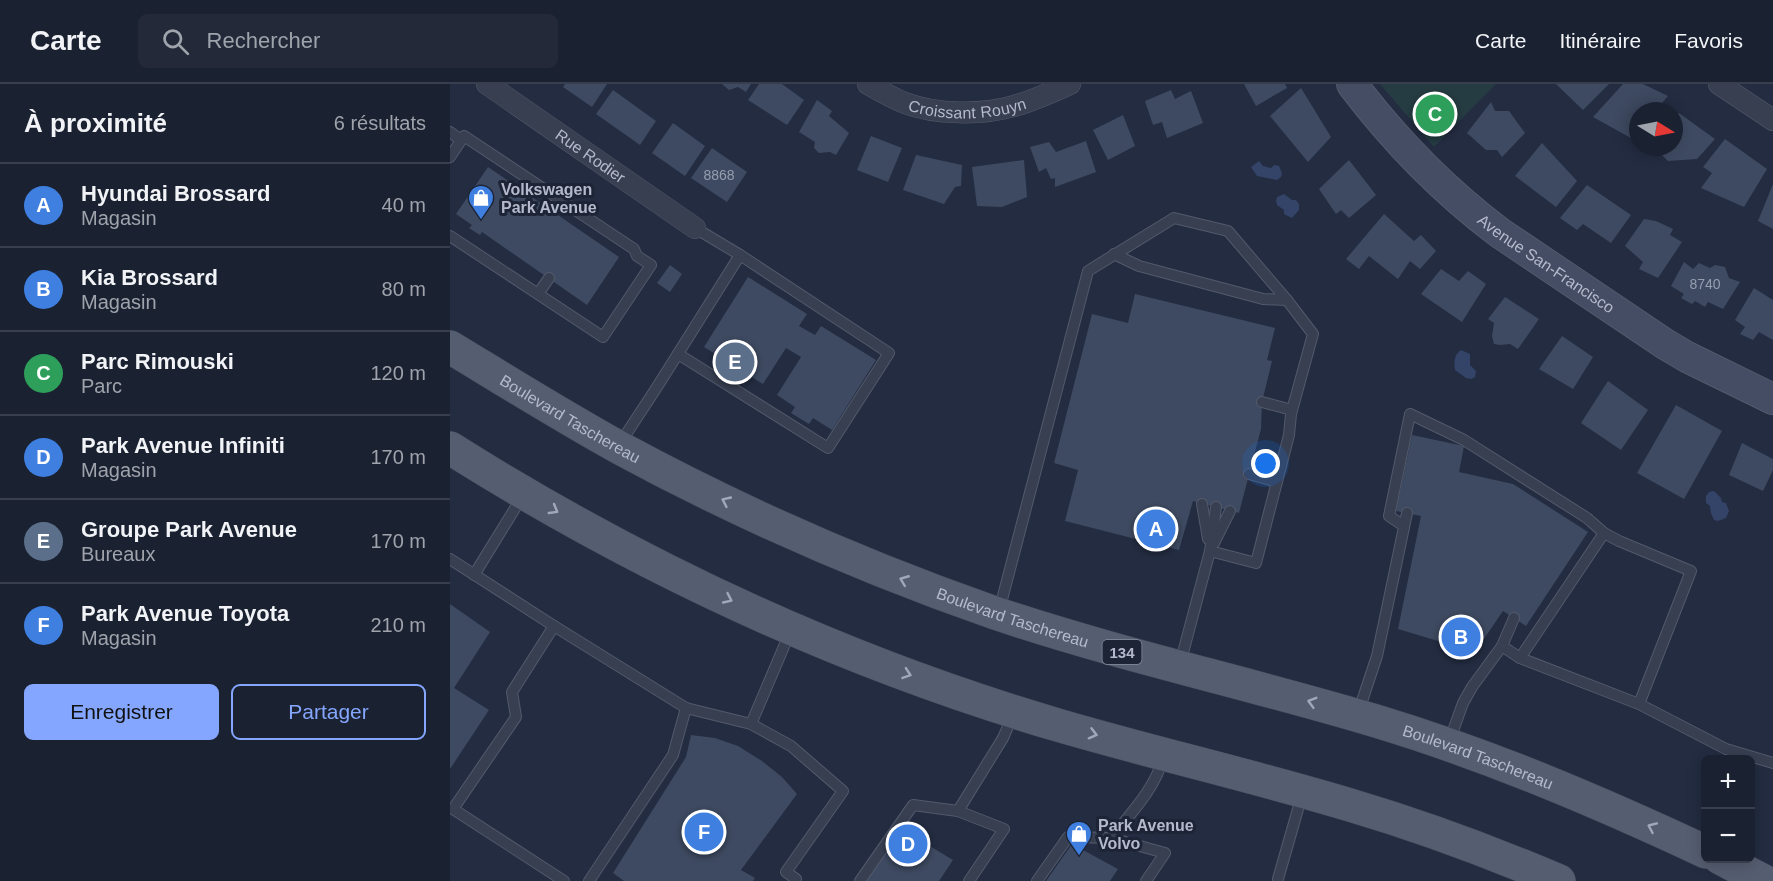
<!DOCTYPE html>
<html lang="fr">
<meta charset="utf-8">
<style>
body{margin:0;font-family:Helvetica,sans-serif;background:#232939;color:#f1f3f6}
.controls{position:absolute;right:18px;bottom:18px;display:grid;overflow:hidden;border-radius:9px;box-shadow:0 3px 15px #0003}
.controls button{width:54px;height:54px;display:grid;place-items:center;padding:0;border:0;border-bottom:2px solid #383e4d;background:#1a2131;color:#f1f3f6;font:30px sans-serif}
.compass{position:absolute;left:1179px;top:18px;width:54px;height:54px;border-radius:50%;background:#1a2131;box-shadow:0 3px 15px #0003;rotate:100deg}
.you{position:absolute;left:816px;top:380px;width:21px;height:21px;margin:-15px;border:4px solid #fff;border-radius:50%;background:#1a73e8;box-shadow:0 0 0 9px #1a73e833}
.badge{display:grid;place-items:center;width:39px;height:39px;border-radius:50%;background:#85a6ff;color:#fff;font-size:20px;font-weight:700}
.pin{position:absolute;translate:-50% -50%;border:3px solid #fff;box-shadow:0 2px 6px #0006}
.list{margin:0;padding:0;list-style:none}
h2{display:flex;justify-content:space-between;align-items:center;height:78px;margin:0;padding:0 24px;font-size:26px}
h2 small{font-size:20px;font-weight:400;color:#9fa3ab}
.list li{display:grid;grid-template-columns:39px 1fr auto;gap:18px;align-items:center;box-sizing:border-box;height:84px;padding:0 24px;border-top:2px solid #383e4d}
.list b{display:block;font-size:22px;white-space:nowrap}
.list p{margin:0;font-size:20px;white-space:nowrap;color:#9fa3ab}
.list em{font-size:20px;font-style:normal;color:#9fa3ab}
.actions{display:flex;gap:12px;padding:18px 24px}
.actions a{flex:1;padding:14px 0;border:2px solid #85a6ff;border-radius:9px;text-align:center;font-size:21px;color:#85a6ff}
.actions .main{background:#85a6ff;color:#111}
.icon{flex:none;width:33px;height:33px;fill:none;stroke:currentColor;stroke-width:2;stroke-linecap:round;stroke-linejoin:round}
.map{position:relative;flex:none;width:1323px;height:797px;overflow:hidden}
header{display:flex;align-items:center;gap:36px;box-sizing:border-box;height:84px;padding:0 30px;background:#1a2131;border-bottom:2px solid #383e4d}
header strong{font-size:28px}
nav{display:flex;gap:33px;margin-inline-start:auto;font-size:21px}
.search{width:420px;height:54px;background:#232939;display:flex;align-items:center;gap:15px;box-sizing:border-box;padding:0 21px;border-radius:9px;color:#9fa3ab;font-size:22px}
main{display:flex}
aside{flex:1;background:#1a2131}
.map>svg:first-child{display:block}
</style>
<header>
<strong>Carte</strong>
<div class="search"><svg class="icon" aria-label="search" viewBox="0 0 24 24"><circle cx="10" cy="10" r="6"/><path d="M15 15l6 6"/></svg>Rechercher</div>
<nav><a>Carte</a><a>Itinéraire</a><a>Favoris</a></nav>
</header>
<main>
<aside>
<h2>À proximité<small>6 résultats</small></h2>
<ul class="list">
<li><span class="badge" style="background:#3f7fe0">A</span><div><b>Hyundai Brossard</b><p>Magasin</p></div><em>40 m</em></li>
<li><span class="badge" style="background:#3f7fe0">B</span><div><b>Kia Brossard</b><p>Magasin</p></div><em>80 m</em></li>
<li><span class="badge" style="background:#2e9e5b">C</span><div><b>Parc Rimouski</b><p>Parc</p></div><em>120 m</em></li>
<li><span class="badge" style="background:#3f7fe0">D</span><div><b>Park Avenue Infiniti</b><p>Magasin</p></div><em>170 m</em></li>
<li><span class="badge" style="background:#5c6f8a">E</span><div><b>Groupe Park Avenue</b><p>Bureaux</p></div><em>170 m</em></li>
<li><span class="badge" style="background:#3f7fe0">F</span><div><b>Park Avenue Toyota</b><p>Magasin</p></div><em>210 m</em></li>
</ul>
<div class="actions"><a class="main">Enregistrer</a><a>Partager</a></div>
</aside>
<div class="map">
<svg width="1323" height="797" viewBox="0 0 1323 797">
<rect width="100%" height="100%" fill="#232c41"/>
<path fill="#253c42" d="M930,0H1046L984,63Z"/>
<g fill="#344368">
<path d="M809,77L813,82L821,84L824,81L829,82L832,89L831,93L827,96L807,92L801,83Z"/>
<path d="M834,110L842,116H846L849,120V126L842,134L834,130V126L827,121L826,117L827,113Z"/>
<path d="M1011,266L1020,270V281L1026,287L1025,293L1021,295L1016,294L1005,286C1004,278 1004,270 1011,266Z"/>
<path d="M1264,407L1271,414L1272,418L1276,419L1279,427L1276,434L1268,437L1264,436L1261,429L1260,422L1256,419V412L1259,408Z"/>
</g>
<g fill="#3e4a61">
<path d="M115,0H157L142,23L113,3Z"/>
<path d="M272,0H301L296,8L288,3L279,6Z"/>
<path d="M309,0H332L354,16L337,41L298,16Z"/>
<path d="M794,0H835L837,4L806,22Z"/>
<path d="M1106,0H1159L1133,26Z"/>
<path d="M1173,0H1193L1218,12L1205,27H1188V58L1143,33Z"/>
<path d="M851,4L881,53L858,78L820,32Z"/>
<path d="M163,6L206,37L190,61L146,30Z"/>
<path d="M721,6L725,15L741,7L753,39L717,54L712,38L703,41L695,17Z"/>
<path d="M367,16L382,27L379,32L399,49L386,71L380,68L369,69L364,64L365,58L349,48Z"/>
<path d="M1041,18L1045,27H1059L1075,49L1052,73L1047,66H1036L1017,49Z"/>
<path d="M1229,29L1265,55L1247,75L1218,77L1204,63H1224V36Z"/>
<path d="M673,31L685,62L658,76L643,46Z"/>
<path d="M223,39L255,62L235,92L202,69Z"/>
<path d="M421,52L452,64L438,98L407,86Z"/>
<path d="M1275,55L1317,85L1294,123L1251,104L1262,89L1253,83Z"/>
<path d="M636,57L646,88L605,103V94L601,95L596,84L589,88L580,63L599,58L606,68Z"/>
<path d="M1092,59L1127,97L1106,123L1065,92Z"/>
<path d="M262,64L297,88L277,118L241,94Z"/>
<path d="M466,71L512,81L511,102L505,103L494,120L453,106Z"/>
<path d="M574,76L577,113L552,123L527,122L522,83Z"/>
<path d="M899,76L926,111L899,134L891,126L886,130L869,105Z"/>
<path d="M38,83L169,173L137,221L32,148L30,151L25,148L19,144L22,141L6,130Z"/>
<path d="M1323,100V145L1308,137Z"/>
<path d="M1137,101L1181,131L1161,159L1133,140L1127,146L1110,134Z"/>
<path d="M934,130L964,157L971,151L986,167L970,185L960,177L948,195L919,172L909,185L896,175Z"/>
<path d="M1194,135L1206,137L1223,145L1220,151L1232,158L1208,194L1189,185L1193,178L1175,162Z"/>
<path d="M1234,178L1243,185L1249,179L1260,184L1265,181L1275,183L1279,194L1290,198L1273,225L1258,218L1255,223L1245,217L1242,220L1231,214L1234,210L1221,202Z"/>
<path d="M220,181L232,190L220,208L207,199Z"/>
<path d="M991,185L1009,197L1018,187L1036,200L1012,238L971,210Z"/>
<path d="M298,193L357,230L349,242L365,251L371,242L426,276L382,346L363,334L359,340L341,329L345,323L327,311L351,273L336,264L313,300L292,287L287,294L270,283L275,276L254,263Z"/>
<path d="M1304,204L1323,216V256L1309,248L1303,256L1290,250L1295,243L1285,236Z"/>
<path d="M685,210L825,244L817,276L822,277L812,318L811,345L789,429L743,417L729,466L615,437L628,386L604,379L642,230L678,239Z"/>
<path d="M1055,213L1089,235L1068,265L1060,260L1050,261L1044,260L1042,252L1044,239L1038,235Z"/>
<path d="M1112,252L1143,273L1123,305L1089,285Z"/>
<path d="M1158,297L1198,326L1171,366L1131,339Z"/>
<path d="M1226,321L1272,347L1234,415L1187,389Z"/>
<path d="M962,351L1014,362L1009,388L1063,400L1138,448L1076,542L1053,527L1025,568L948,545L971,432L946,427Z"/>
<path d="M1292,359L1323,375V386L1313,407L1279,391Z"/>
<path d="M0,520L40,548L4,604L39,626L0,685Z"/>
<path d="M241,651L265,654L288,662L312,677L332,693L347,710L291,786L305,794L303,797H174L163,789L236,673Z"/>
<path d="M450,744L503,776L489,797H415Z"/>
<path d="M622,760L668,785L660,797H596Z"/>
</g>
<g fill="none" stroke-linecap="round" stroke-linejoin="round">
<defs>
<g id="lane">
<path d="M0,48L11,56"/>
<path d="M0,73L14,52L184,165L187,172L201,181L153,253L0,152"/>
<path d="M664,170L689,182L813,215L837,216"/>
<path d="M88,210L99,194"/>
<path d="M228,270L378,364L439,269L290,171L245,144"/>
<path d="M812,318L842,326"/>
<path d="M169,361L207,303L290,171"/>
<path d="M799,390L827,398"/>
<path d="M752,420L758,455"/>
<path d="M954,442L939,432L960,330L1014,356L1137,434L1154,449L1169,457L1241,487L1189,620"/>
<path d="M764,459L780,427"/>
<path d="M0,475L104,542L236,624"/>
<path d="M24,491L72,413"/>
<path d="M549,527L638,187L724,134L778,147L837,216L863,250L841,330L839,351L806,479L760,467"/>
<path d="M104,542L62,608L66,633L3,725L114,797"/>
<path d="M1052,562L1064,534"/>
<path d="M1070,574L1154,449"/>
<path d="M730,580L760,467L766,423"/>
<path d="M908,629L927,572L957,429"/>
<path d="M301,640L341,546"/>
<path d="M999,658L1013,619L1022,603L1052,562L1070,574L1189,620L1276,665L1323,679"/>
<path d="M508,727L553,654L563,631"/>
<path d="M661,754C681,729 705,705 714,672"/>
<path d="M828,795L852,711"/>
<path d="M139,797L223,671L236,624L301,640L341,662L393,707L336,788L346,795L345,797"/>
<path d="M410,797L463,721L508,727L554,745L519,797"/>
<path d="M587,797L618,753L661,754L715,769L696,797"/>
</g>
<g id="street">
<path id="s1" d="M37,0L245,144"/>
<path id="s2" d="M418,0C430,7 442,14 455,19C486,31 533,31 564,22C583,17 602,8 620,0"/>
<path d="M1269,0L1323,36"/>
</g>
<g id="secondary">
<path id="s3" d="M902,0C945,57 993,106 1050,149L1215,260L1237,273L1323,315"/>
</g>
<g id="primary">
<path id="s4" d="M0,263C56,297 112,332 170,364C290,429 416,484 545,529C670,571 799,599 926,637C1039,671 1149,718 1256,768"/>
<path d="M0,364C189,483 395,579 611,642C707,670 804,692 900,721C971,742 1041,768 1109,797"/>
<path d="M1270,774L1314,797"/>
</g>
</defs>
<use href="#lane" stroke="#525a6c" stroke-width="12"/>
<use href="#street" stroke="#525a6c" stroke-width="22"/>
<use href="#secondary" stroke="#525a6c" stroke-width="32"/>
<use href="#primary" stroke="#41485a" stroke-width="34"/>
<use href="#lane" stroke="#373f51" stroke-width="10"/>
<use href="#street" stroke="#373f51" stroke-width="21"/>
<use href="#secondary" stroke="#454d64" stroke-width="30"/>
<use href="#primary" stroke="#555e71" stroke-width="33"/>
</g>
<defs><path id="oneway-chevron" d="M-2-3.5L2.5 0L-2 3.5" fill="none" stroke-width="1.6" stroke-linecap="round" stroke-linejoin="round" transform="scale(1.5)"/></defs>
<g stroke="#a1a8ba">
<use href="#oneway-chevron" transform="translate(276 417) rotate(-155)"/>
<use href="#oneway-chevron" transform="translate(104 426) rotate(30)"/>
<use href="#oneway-chevron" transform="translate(454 496) rotate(-158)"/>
<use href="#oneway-chevron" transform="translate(278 515) rotate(25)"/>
<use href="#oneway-chevron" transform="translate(457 590) rotate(19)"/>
<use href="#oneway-chevron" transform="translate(862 618) rotate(-164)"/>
<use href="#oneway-chevron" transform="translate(643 650) rotate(15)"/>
<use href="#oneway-chevron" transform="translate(1202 743) rotate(-156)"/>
</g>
<defs>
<symbol id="shop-pin" viewBox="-11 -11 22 30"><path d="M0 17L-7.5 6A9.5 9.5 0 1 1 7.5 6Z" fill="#3f7fe0" stroke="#1c2436"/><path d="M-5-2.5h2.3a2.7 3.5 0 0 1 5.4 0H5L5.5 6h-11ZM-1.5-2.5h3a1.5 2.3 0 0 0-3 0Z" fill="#fff"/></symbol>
</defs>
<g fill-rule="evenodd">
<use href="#shop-pin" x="16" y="99" width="30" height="40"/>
<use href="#shop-pin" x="614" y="735" width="30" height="40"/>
</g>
<g text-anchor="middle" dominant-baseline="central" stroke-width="6" stroke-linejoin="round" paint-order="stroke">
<g font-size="14" fill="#969eb1">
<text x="269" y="91">8868</text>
<text x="1255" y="200">8740</text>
</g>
<rect fill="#1c2436" stroke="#868d9f" stroke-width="1.5" x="652.5" y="556" width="39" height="24" rx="4.5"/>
<g font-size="15" font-weight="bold" fill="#b4bacc">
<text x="672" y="568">134</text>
</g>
<g font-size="16" fill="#b4bacc" stroke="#1c2436">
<text stroke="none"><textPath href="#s2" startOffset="105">Croissant Rouyn</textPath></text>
<text stroke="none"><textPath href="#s1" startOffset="126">Rue Rodier</textPath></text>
<text stroke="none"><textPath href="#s3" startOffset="266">Avenue San-Francisco</textPath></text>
<text stroke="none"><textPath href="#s4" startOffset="140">Boulevard Taschereau</textPath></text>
<text stroke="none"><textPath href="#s4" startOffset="626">Boulevard Taschereau</textPath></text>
<text stroke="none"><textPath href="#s4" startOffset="1112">Boulevard Taschereau</textPath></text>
</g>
<g font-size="16" font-weight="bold" fill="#b4bacc" stroke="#1c2436" text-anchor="start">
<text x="51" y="105">Volkswagen<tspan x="51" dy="18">Park Avenue</tspan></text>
<text x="648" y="741">Park Avenue<tspan x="648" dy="18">Volvo</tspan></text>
</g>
</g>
</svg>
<div class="controls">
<button>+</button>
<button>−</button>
</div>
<svg class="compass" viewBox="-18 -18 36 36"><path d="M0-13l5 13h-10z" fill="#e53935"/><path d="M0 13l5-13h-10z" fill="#9fa3ab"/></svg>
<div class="you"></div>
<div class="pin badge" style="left:706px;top:445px;background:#3f7fe0">A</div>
<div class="pin badge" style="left:1011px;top:553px;background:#3f7fe0">B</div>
<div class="pin badge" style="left:985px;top:30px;background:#2e9e5b">C</div>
<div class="pin badge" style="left:458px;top:760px;background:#3f7fe0">D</div>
<div class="pin badge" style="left:285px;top:278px;background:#5c6f8a">E</div>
<div class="pin badge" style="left:254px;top:748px;background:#3f7fe0">F</div>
</div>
</main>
